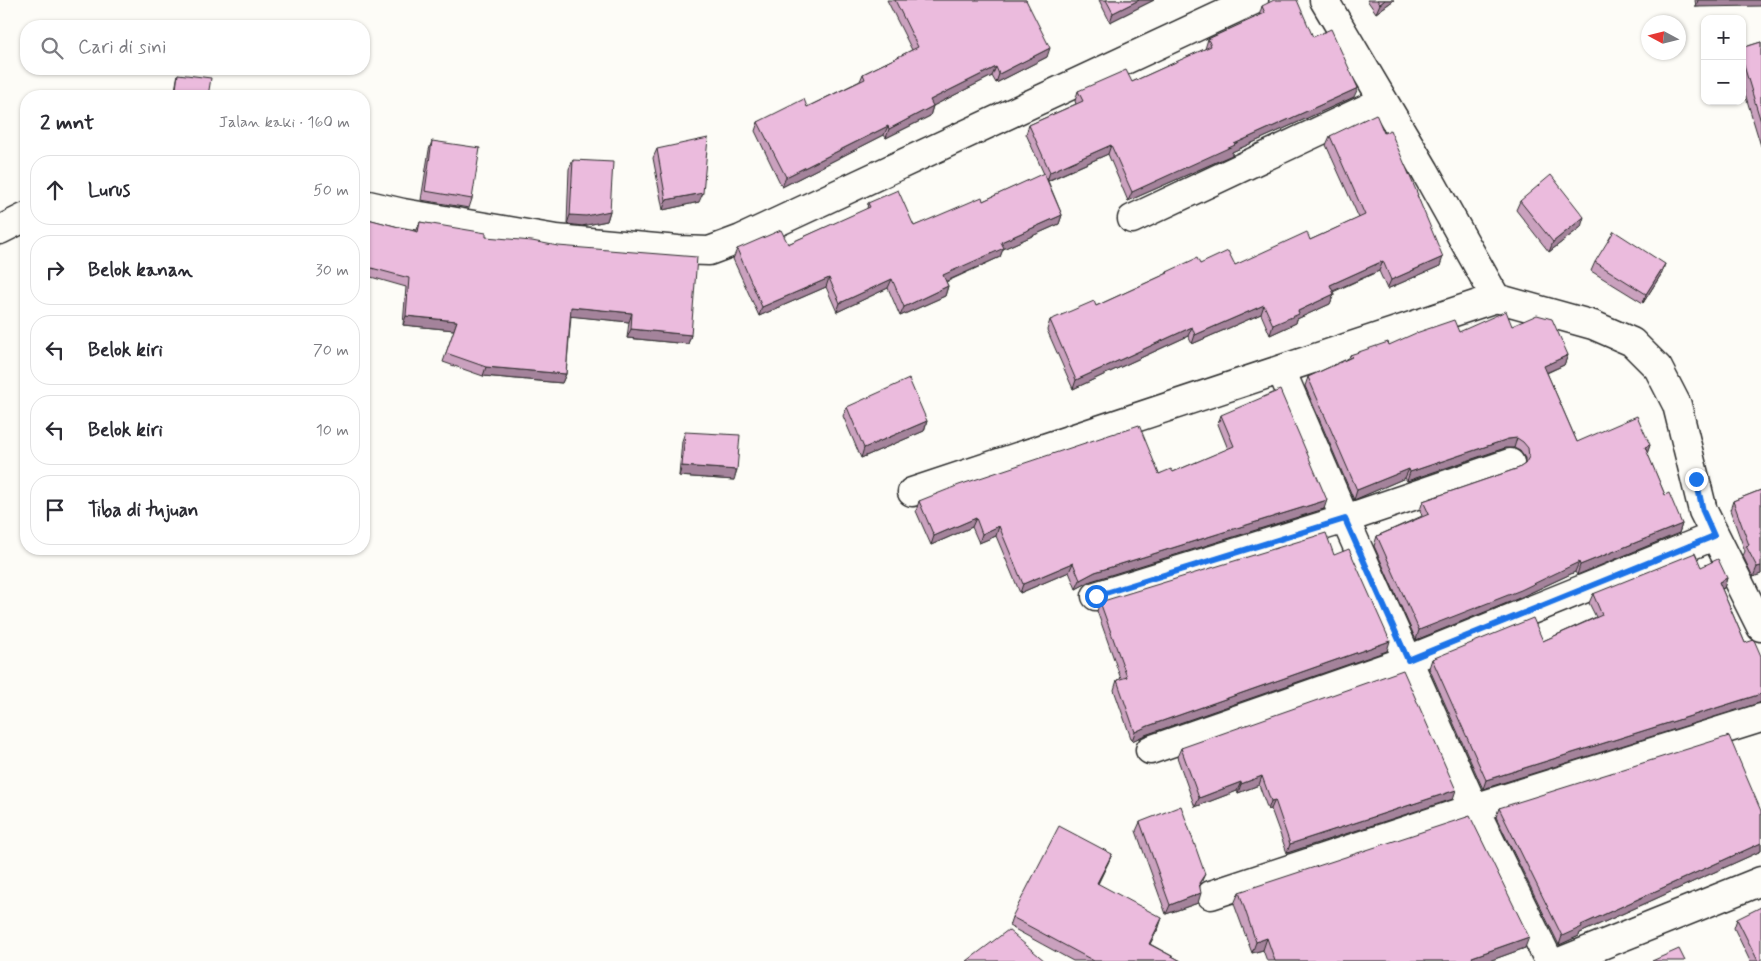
<!DOCTYPE html>
<html lang="id">
<meta charset="utf-8">
<style>
body{margin:0;font-family:Mynerve,sans-serif;background:#f2f2f3;color:#2b2b33}
.controls{position:absolute;right:15px;top:15px;display:grid;overflow:hidden;border-radius:10px;box-shadow:0 1px 4px #0004}
.controls button{width:45px;height:45px;display:grid;place-items:center;padding:0;border:0;border-bottom:1px solid #e1e1e2;background:#fff;color:#2b2b33;font:25px sans-serif}
.compass{position:absolute;left:1641px;top:15px;width:45px;height:45px;border-radius:50%;background:#fff;box-shadow:0 1px 4px #0004;rotate:277deg}
.stop{position:absolute;width:15px;height:15px;margin:-11px;border:4px solid #1a73e8;border-radius:50%;background:#fff}
.stop.end{background:#1a73e8;border-color:#fff;box-shadow:0 1px 5px #0008}
.list{margin:0;padding:0;list-style:none}
h2{display:flex;justify-content:space-between;align-items:center;height:65px;margin:0;padding:0 20px;font-size:21px}
h2 small{font-size:16px;font-weight:400;color:#7c7c81}
.list li{display:grid;grid-template-columns:32px 1fr auto;gap:15px;align-items:center;box-sizing:border-box;height:70px;margin:0 10px 10px;padding:0 10px;border:1px solid #e1e1e2;border-radius:20px}
.list b{display:block;font-size:19px;white-space:nowrap}
.list em{font-size:16px;font-style:normal;color:#7c7c81}
.icon{flex:none;width:28px;height:28px;fill:none;stroke:currentColor;stroke-width:2;stroke-linecap:round;stroke-linejoin:round}
.map{position:relative;flex:none;width:1761px;height:961px;overflow:hidden}
.search{position:absolute;background:#fff;box-shadow:0 1px 4px #0004;left:20px;top:20px;width:350px;height:55px;display:flex;align-items:center;gap:12px;box-sizing:border-box;padding:0 18px;border-radius:20px;color:#7c7c81;font-size:19px}
.panel{position:absolute;background:#fff;box-shadow:0 1px 4px #0004;left:20px;top:90px;width:350px;height:465px;border-radius:20px}
.map>svg:first-child{display:block}
</style>
<div class="map">
<svg width="1761" height="961" viewBox="0 0 1761 961">
<rect width="100%" height="100%" fill="#fdfcf7"/>
<filter id="ink" filterUnits="userSpaceOnUse"><feTurbulence type="fractalNoise" baseFrequency=".02" numOctaves="2"/><feDisplacementMap in="SourceGraphic" scale="10" xChannelSelector="R" yChannelSelector="G"/><feConvolveMatrix kernelMatrix="1 2 1 2 8 2 1 2 1" color-interpolation-filters="sRGB"/></filter>
<g filter="url(#ink)">
<g fill="none" stroke-linecap="round" stroke-linejoin="round">
<defs>
<g id="minor">
<path d="M1324,0L1425,171L1496,298L1593,325L1632,342L1658,368L1677,405L1703,511L1761,627"/>
<path d="M364,204L403,213L556,239L678,250L709,251L741,239L1254,0"/>
<path d="M1132,219L1383,101"/>
<path d="M0,230L26,217"/>
<path d="M1281,370L1345,519L1474,808L1549,961"/>
<path d="M912,492L1496,298"/>
<path d="M1096,596L1345,519L1510,463"/>
<path d="M1150,750L1408,660L1714,536"/>
<path d="M1211,895L1474,808L1761,718"/>
<path d="M1562,961L1761,881"/>
</g>
</defs>
<use href="#minor" stroke="#2b2b2b" stroke-width="31"/>
<use href="#minor" stroke="#fdfcf7" stroke-width="28"/>
</g>
<g fill="#caa1be" stroke="#2b2b2b">
<path d="M887,0H1026L1047,57L996,83L992,76L933,106L930,116L886,138L884,135L782,187L755,131L758,122L807,107L860,81L863,74L912,50Z"/>
<path d="M1099,0H1154L1110,22Z"/>
<path d="M1367,0H1394L1376,13Z"/>
<path d="M1695,0H1761L1696,7Z"/>
<path d="M1262,6L1313,37L1354,97L1232,152V155L1128,201L1108,154L1048,181L1062,215L1059,224L1003,249L1000,257L946,282L948,286L945,296L900,316L888,288L837,312L826,287L759,316L733,259L737,249L788,244L867,209L868,203L914,226L983,201L1044,174L1026,134L1029,125L1076,104L1075,101L1078,91L1132,82L1205,49L1208,39L1259,16Z"/>
<path d="M1761,42V146L1742,84V48Z"/>
<path d="M178,74L208,96H174L177,79Z"/>
<path d="M1384,133L1418,197L1440,266L1387,289L1379,271L1333,292L1334,294L1330,304L1297,319L1296,323L1270,335L1261,314L1192,344L1188,336L1073,389L1047,330L1050,320L1096,306L1166,274L1167,272L1200,264L1235,265L1310,240L1359,218L1326,145L1330,136Z"/>
<path d="M432,141L472,199L469,208L421,200L429,150Z"/>
<path d="M657,149L699,202L663,210L653,158Z"/>
<path d="M573,160L610,211L607,221L582,226L567,224L569,169Z"/>
<path d="M1520,201L1581,227L1549,252L1516,210Z"/>
<path d="M364,218L416,232L420,222L486,237L691,335L688,344L627,338L629,322L571,316L566,374L562,383L483,376L443,362L454,330L403,325L406,287L364,275Z"/>
<path d="M1595,262L1662,273L1643,303L1591,271Z"/>
<path d="M1512,326L1568,355L1564,365L1547,373L1577,442L1650,445L1647,453L1665,495L1682,524L1679,533L1577,575L1575,572L1517,599L1416,640L1374,546L1377,536L1422,516L1420,510L1423,501L1519,468L1525,464V458L1520,451L1514,448H1505L1407,481L1405,478L1354,500L1305,386L1308,377L1349,358L1350,355L1389,345L1459,332Z"/>
<path d="M847,407L927,421L924,431L861,458L843,416Z"/>
<path d="M1221,415L1324,509L1091,581L1076,589L1069,572L1020,593L996,536L979,543L972,527L931,545L916,511L919,501L1173,472L1228,449L1218,424Z"/>
<path d="M685,432L734,480L679,476L682,441Z"/>
<path d="M1761,490V574L1753,577L1743,556L1745,551L1730,510L1733,501Z"/>
<path d="M1334,555L1387,651L1145,735L1132,741L1114,690L1117,680L1121,679L1097,611L1100,602Z"/>
<path d="M1701,567L1727,578L1724,588L1722,589L1745,643L1761,656V702L1483,789L1429,668L1432,659L1543,641L1596,617L1589,603L1593,594Z"/>
<path d="M1181,748L1453,799L1287,853L1271,809L1268,810L1259,785L1238,793L1237,791L1195,807L1177,757Z"/>
<path d="M1499,808L1761,811V851L1580,933L1579,936L1559,945L1496,817Z"/>
<path d="M1140,822L1201,883L1200,886L1198,903L1166,914L1136,831Z"/>
<path d="M1112,854L1108,863L1098,884L1159,927L1150,944L1181,961H1073L1009,926L1012,917Z"/>
<path d="M1239,892L1525,948L1489,961H1267L1263,950L1252,953L1234,904Z"/>
<path d="M1737,919L1761,961H1750L1734,928Z"/>
</g>
<g fill="#a4839b" stroke="#2b2b2b">
<path d="M1139,0H1154L1110,22L1113,13Z"/>
<path d="M1385,0H1394L1376,13L1380,4Z"/>
<path d="M1698,0H1761V6L1696,7Z"/>
<path d="M1050,48L1047,57L996,83L999,74Z"/>
<path d="M996,67L992,76L927,109L930,100Z"/>
<path d="M1358,88L1354,97L1232,152V155L1128,201L1132,192L1234,144Z"/>
<path d="M933,106L930,116L886,138L889,129Z"/>
<path d="M888,126L884,135L782,187L786,177Z"/>
<path d="M1111,145L1108,154L1047,181L1050,172Z"/>
<path d="M703,193L699,202L663,210L666,200Z"/>
<path d="M610,211L607,221L582,226L567,224L570,215Z"/>
<path d="M1062,215L1059,224L1003,249L1000,257L940,284L943,275L1001,242Z"/>
<path d="M1584,217L1581,227L1549,252L1553,242Z"/>
<path d="M1443,257L1440,266L1387,289L1391,280Z"/>
<path d="M1383,261L1379,271L1326,294L1330,285Z"/>
<path d="M1665,264L1662,273L1643,303L1646,294Z"/>
<path d="M829,278L826,287L759,316L762,307Z"/>
<path d="M892,279L888,288L837,312L840,303Z"/>
<path d="M948,286L945,296L900,316L904,307Z"/>
<path d="M1334,294L1330,304L1297,319L1296,323L1270,335L1273,325L1298,311Z"/>
<path d="M1264,305L1261,314L1192,344L1195,335Z"/>
<path d="M571,307L632,313L629,322L568,316Z"/>
<path d="M406,316L457,321L454,330L403,325Z"/>
<path d="M1192,327L1188,336L1073,389L1076,380Z"/>
<path d="M631,329L691,335L688,344L627,338Z"/>
<path d="M1568,355L1564,365L1541,375L1544,366Z"/>
<path d="M486,367L566,374L562,383L483,376Z"/>
<path d="M927,421L924,431L861,458L864,448Z"/>
<path d="M1517,438L1514,448H1505L1407,481L1410,472L1508,439Z"/>
<path d="M1650,445L1647,454L1645,447Z"/>
<path d="M682,466L737,470L734,480L679,476Z"/>
<path d="M1409,469L1405,478L1354,500L1357,490Z"/>
<path d="M1327,500L1324,509L1091,581L1076,589L1080,580L1095,572Z"/>
<path d="M976,518L972,527L931,545L934,536Z"/>
<path d="M1682,524L1679,533L1577,575L1580,565Z"/>
<path d="M999,526L996,536L979,543L982,534Z"/>
<path d="M1579,562L1575,572L1517,599L1416,640L1419,630Z"/>
<path d="M1073,563L1069,572L1020,593L1023,584Z"/>
<path d="M1761,566V574L1753,577L1757,567Z"/>
<path d="M1727,578L1724,588L1715,591L1719,582Z"/>
<path d="M1390,641L1387,651L1145,735L1132,741L1135,732L1148,726Z"/>
<path d="M1761,694V702L1759,703L1483,789L1486,780Z"/>
<path d="M1262,776L1259,785L1238,793L1241,784Z"/>
<path d="M1241,782L1237,791L1195,807L1199,798Z"/>
<path d="M1456,790L1453,799L1287,853L1290,844Z"/>
<path d="M1275,800L1271,809L1268,810L1271,801Z"/>
<path d="M1761,843V851L1580,933L1579,936L1559,945L1562,936L1581,925Z"/>
<path d="M1112,854L1108,863L1093,892L1097,883Z"/>
<path d="M1205,874L1201,883L1196,892L1199,883Z"/>
<path d="M1201,893L1198,903L1166,914L1170,905Z"/>
<path d="M1162,918L1159,927L1145,953L1149,944Z"/>
<path d="M1529,937L1525,948L1489,961H1471L1472,957Z"/>
<path d="M1267,938L1263,950L1252,953L1256,942Z"/>
</g>
<g fill="#ebbbdd" stroke="#2b2b2b">
<path d="M895,0H1026L1050,48L999,74L996,67L930,100L933,106L889,129L888,126L786,177L758,122L804,99L807,107L865,79L863,74L918,47Z"/>
<path d="M1106,0H1139L1113,13Z"/>
<path d="M1274,0H1297L1313,37L1331,29L1358,88L1234,144L1235,145L1132,192L1111,145L1050,172L1029,125L1083,101L1078,91L1126,70L1132,82L1211,46L1208,39L1265,13L1262,6Z"/>
<path d="M1377,0H1385L1380,4Z"/>
<path d="M1761,42V122L1742,59V48Z"/>
<path d="M178,74L211,78L208,96H175Z"/>
<path d="M1376,114L1384,133L1390,130L1418,195H1417L1443,257L1391,280L1383,261L1330,285L1334,294L1298,311L1299,314L1273,325L1264,305L1195,335L1192,327L1076,380L1050,320L1094,301L1096,306L1168,273L1167,272L1197,258L1200,264L1228,251L1235,265L1307,232L1310,240L1365,215L1330,136Z"/>
<path d="M708,138L703,193L666,200L657,149Z"/>
<path d="M432,141L480,148L472,199L425,191Z"/>
<path d="M573,160L613,162L610,211L586,216L570,215Z"/>
<path d="M1044,173L1062,215L1001,242L1004,248L943,275L948,286L904,307L892,279L840,303L829,278L762,307L737,249L781,230L788,244L870,207L868,203L898,190L914,226L982,197L983,201Z"/>
<path d="M1551,175L1584,217L1553,242L1520,201Z"/>
<path d="M364,218L418,232L420,222L486,233V237L532,241L558,246L697,257L691,335L631,329L632,313L571,307L566,374L486,367L446,353L457,321L406,316L409,278L364,266Z"/>
<path d="M1614,231L1665,264L1646,294L1595,262Z"/>
<path d="M1506,311L1512,326L1537,315L1552,319L1568,355L1544,366L1577,442L1637,416L1650,445L1645,447L1665,495L1669,493L1682,524L1580,565L1579,562L1521,590L1419,630L1377,536L1429,514L1423,501L1519,468L1525,464L1529,457L1528,448L1523,442L1517,438L1508,439L1410,472L1409,469L1357,490L1308,377L1352,357L1350,355L1388,342L1389,345L1416,333L1454,320L1459,332Z"/>
<path d="M909,379L927,421L864,448L847,407Z"/>
<path d="M1280,390L1327,500L1095,572L1080,580L1073,563L1023,584L999,526L982,534L976,518L934,536L919,501L959,485L1139,425L1159,474L1171,469L1173,472L1234,446L1221,415Z"/>
<path d="M685,432L740,435L737,470L682,466Z"/>
<path d="M1761,490V566L1757,567L1746,546L1749,545L1733,501Z"/>
<path d="M1326,533L1334,555L1349,549L1390,641L1148,726L1135,732L1117,680L1127,677L1100,602Z"/>
<path d="M1695,553L1701,567L1718,559L1727,578L1719,582L1745,643L1754,640L1761,656V694L1486,780L1432,659L1533,618L1543,641L1602,615L1593,594Z"/>
<path d="M1403,670L1456,790L1290,844L1275,800L1271,801L1262,776L1241,784V782L1199,798L1181,748Z"/>
<path d="M1729,736L1761,811V843L1581,925L1582,927L1562,936L1499,808Z"/>
<path d="M1181,806L1205,874L1199,883L1201,893L1170,905L1140,822Z"/>
<path d="M1470,816L1529,937L1472,957L1474,961H1275L1267,938L1256,942L1239,892Z"/>
<path d="M1059,826L1112,854L1097,883L1162,918L1149,944L1181,961H1094L1012,917Z"/>
<path d="M1761,907V961H1758L1737,919Z"/>
<path d="M1008,930L1045,961H967Z"/>
<path d="M1679,949L1685,961H1652Z"/>
</g>
</g>
<g fill="none" stroke-linecap="round" stroke-linejoin="round" filter="url(#ink)">
<path stroke="#1a73e8" stroke-width="6" d="M1096,596L1345,519L1408,660L1714,536L1703,511L1696,479"/>
</g>
</svg>
<div class="controls">
<button>+</button>
<button>−</button>
</div>
<svg class="compass" viewBox="-18 -18 36 36"><path d="M0-13l5 13h-10z" fill="#e53935"/><path d="M0 13l5-13h-10z" fill="#7c7c81"/></svg>
<div class="stop" style="left:1096px;top:596px"></div>
<div class="stop end" style="left:1696px;top:479px"></div>
<div class="search"><svg class="icon" aria-label="search" viewBox="0 0 24 24"><circle cx="10" cy="10" r="6"/><path d="M15 15l6 6"/></svg>Cari di sini</div>
<section class="panel">
<h2>2 mnt<small>Jalan kaki · 160 m</small></h2>
<ul class="list">
<li><svg class="icon" aria-label="ahead" viewBox="0 0 24 24"><path d="M12 20V5M6 11l6-6 6 6"/></svg><div><b>Lurus</b></div><em>50 m</em></li>
<li><svg class="icon" aria-label="right" viewBox="0 0 24 24"><path d="M7 20v-9h11M14 6l5 5-5 5"/></svg><div><b>Belok kanan</b></div><em>30 m</em></li>
<li><svg class="icon" aria-label="left" viewBox="0 0 24 24"><path d="M17 20v-9H6M10 6l-5 5 5 5"/></svg><div><b>Belok kiri</b></div><em>70 m</em></li>
<li><svg class="icon" aria-label="left" viewBox="0 0 24 24"><path d="M17 20v-9H6M10 6l-5 5 5 5"/></svg><div><b>Belok kiri</b></div><em>10 m</em></li>
<li><svg class="icon" aria-label="arrive" viewBox="0 0 24 24"><path d="M6 21V4h12l-3 4 3 4H6"/></svg><div><b>Tiba di tujuan</b></div></li>
</ul>
</section>
</div>
